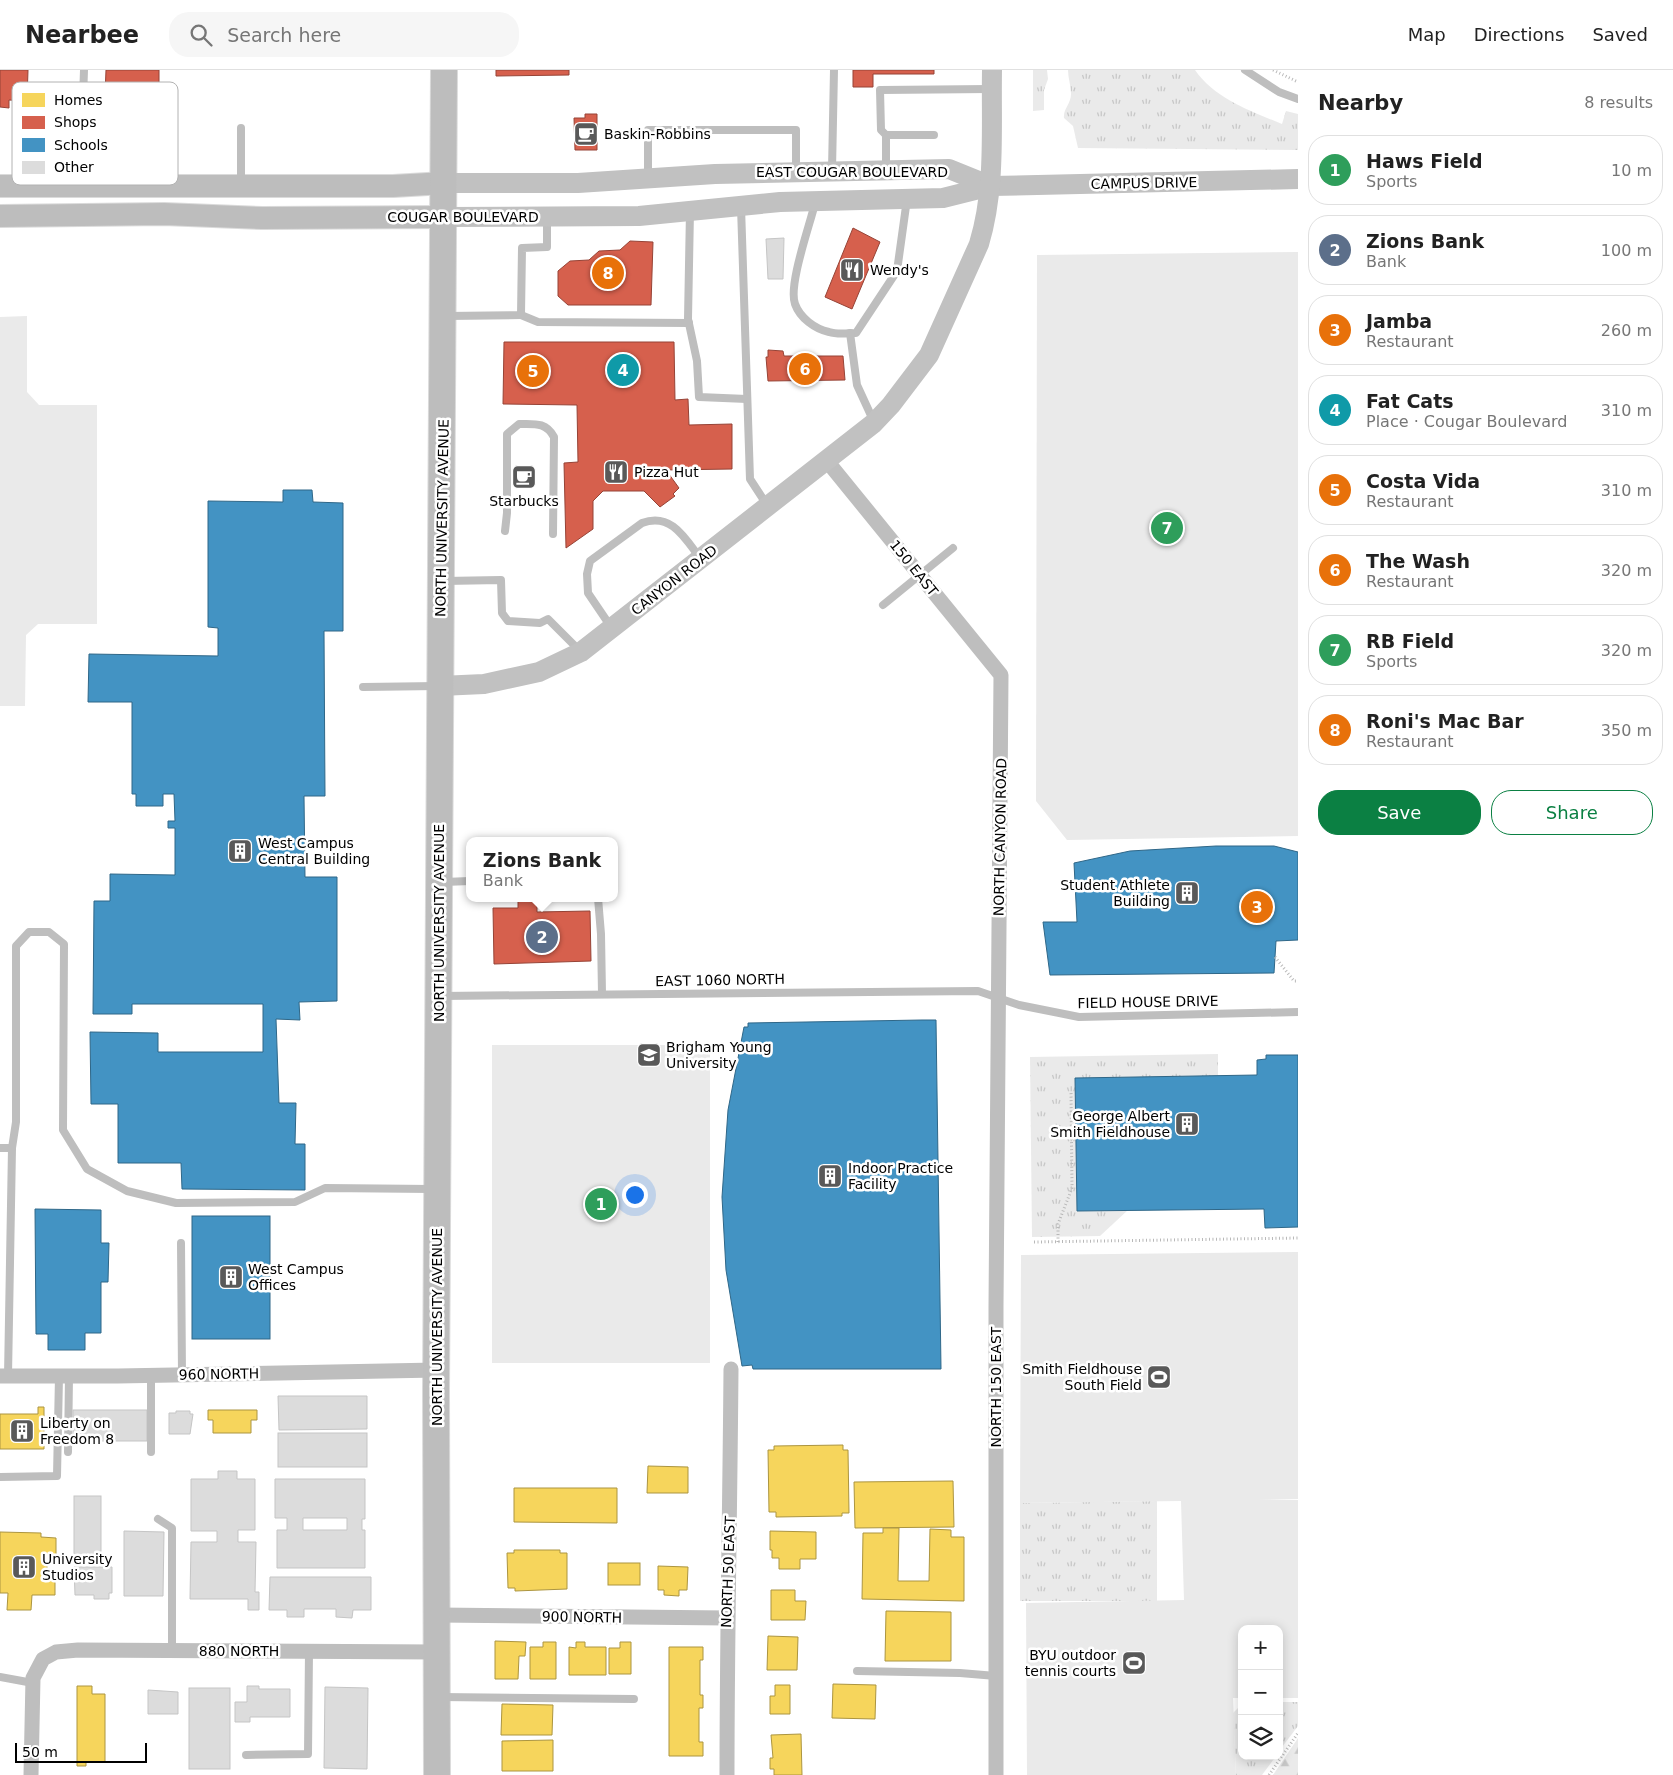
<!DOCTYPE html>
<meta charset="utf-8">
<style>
body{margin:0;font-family:"DejaVu Sans",sans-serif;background:#f6f6f6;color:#222}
.controls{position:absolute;right:15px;bottom:15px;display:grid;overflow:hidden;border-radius:10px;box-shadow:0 2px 12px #0003}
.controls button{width:45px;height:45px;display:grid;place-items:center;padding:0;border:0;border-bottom:1px solid #e0e0e0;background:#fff;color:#222;font:25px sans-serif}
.scale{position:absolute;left:15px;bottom:12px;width:132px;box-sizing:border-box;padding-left:5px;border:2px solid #000;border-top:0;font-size:14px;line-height:18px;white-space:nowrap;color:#000;-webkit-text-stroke:4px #fff;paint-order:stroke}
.you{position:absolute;left:634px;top:1124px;width:18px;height:18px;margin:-12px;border:4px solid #fff;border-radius:50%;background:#1a73e8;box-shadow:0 0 0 8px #1a73e833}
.badge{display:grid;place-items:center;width:32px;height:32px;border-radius:50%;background:#0b8043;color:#fff;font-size:16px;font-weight:700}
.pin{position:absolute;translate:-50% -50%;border:2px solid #fff;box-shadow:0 1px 5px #0006}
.popup{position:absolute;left:466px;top:767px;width:152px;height:65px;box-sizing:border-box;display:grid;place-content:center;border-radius:10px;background:#fff;filter:drop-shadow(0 1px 4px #0005);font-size:16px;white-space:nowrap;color:#767676}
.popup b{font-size:19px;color:#222}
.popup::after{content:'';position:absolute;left:50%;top:100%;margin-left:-10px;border:10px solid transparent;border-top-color:#fff}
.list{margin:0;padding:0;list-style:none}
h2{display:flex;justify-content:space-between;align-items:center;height:65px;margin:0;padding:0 20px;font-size:21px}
h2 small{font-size:16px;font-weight:400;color:#767676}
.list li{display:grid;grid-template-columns:32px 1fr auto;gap:15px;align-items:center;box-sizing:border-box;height:70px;margin:0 10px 10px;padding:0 10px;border:1px solid #e0e0e0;border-radius:20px}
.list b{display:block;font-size:19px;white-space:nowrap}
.list p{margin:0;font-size:16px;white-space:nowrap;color:#767676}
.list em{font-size:16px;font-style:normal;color:#767676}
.actions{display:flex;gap:10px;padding:15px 20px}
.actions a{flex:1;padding:11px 0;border:1px solid #0b8043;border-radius:20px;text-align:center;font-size:18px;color:#0b8043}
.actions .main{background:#0b8043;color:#fff}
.icon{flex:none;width:28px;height:28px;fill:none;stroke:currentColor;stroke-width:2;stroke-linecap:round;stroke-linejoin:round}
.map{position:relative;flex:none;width:1298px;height:1705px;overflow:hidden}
header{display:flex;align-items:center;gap:30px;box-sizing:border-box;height:70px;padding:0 25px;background:#fff;border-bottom:1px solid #e0e0e0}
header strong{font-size:24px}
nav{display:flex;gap:28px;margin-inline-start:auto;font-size:18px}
.search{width:350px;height:45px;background:#f6f6f6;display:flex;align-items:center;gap:12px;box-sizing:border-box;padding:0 18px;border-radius:20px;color:#767676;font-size:19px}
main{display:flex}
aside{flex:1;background:#fff}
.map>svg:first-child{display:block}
</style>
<header>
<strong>Nearbee</strong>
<div class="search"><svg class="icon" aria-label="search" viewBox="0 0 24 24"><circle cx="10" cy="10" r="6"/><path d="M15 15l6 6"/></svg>Search here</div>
<nav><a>Map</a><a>Directions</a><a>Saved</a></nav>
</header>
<main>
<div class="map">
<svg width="1298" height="1705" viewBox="0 0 1298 1705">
<defs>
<pattern id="grass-tufts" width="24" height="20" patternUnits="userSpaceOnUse" patternTransform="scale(1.25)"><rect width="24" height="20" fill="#eaeaea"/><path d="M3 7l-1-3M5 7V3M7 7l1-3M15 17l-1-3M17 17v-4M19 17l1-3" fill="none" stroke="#c7c7c7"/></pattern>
<pattern id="forest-firs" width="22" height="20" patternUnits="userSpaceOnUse" patternTransform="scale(1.25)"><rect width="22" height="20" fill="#eaeaea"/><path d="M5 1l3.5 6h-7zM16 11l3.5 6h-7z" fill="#c7c7c7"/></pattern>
</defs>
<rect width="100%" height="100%" fill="#fff"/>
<g fill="url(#grass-tufts)">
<path d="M1033,0H1047L1048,9L1044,20V40L1033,41Z"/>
<path d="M1068,0H1195C1215,29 1251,41 1282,54L1286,41L1298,44V80L1078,78L1073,56L1064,48C1063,39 1071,34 1071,24C1071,16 1068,8 1068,0Z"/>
<path d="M1218,984V1007L1128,1140L1100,1166L1032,1167L1030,987Z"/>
<path d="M1157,1431V1531H1020V1433Z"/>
<path d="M1279,1632H1298V1656L1279,1681Z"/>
<path d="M1242,1634V1686H1276L1262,1705H1236L1233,1643Z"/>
</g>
<path fill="url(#forest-firs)" d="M1298,1668V1705H1273Z"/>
<g fill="#eaeaea">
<path d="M1298,182V766L1067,770L1036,731L1037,185Z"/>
<path d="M27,246V322L39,335H97V554H38L26,565L25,636H0V247Z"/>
<rect x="492" y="975" width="218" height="318"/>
<path d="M1298,1182V1429L1257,1430H1298V1628H1279V1559H1242V1628H1233L1236,1705H1027L1026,1533L1184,1530L1181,1431L1020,1433L1021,1185Z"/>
</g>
<g fill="#f6d55c" stroke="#ac9540">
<path d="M38,1337H44V1379H0V1344H38Z"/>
<path d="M208,1340H257V1350H251V1363H213V1350H208Z"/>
<path d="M843,1375V1380H848L849,1443H842V1446L776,1447V1442H769L768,1380H774V1376Z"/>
<path d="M648,1396L688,1397V1423H647Z"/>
<path d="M953,1411L954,1457L855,1458L854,1412Z"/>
<path d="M514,1418H617V1453L514,1452Z"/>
<path d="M883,1458H899L898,1511H929L930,1459L951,1460V1467H964V1531L862,1529L863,1463H883Z"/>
<path d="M770,1461L816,1462V1489H800V1499H779V1488H772V1480H770Z"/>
<path d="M0,1462L41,1463V1467L56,1468V1489H47V1505H55V1525H32L31,1540H7L8,1523H0Z"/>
<path d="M514,1480H560V1483H567V1519L515,1521V1518H508L507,1483H514Z"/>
<rect x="608" y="1493" width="32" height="22"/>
<path d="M658,1496L688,1497L687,1520H679V1526L664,1525V1520H658Z"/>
<path d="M771,1520H795V1531H806L805,1550H771Z"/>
<path d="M886,1541L951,1542V1591H885Z"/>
<path d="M768,1566L798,1567L797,1600H767Z"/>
<path d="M495,1571L526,1572L525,1586H519L518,1609H495Z"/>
<path d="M543,1572H556V1609H530V1577H543Z"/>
<path d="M576,1572H585V1577H606V1605H569V1577L576,1578Z"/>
<path d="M620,1572H631V1604H609V1578H620Z"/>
<path d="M669,1577H703V1590H700V1625H703V1638H699V1672H703V1686H669Z"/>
<path d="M833,1614L876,1615L875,1649L832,1648Z"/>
<path d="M775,1615H790V1644H770V1626H775Z"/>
<path d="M77,1616H92V1624H105V1692H86V1696H77Z"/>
<path d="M502,1634L553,1635L552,1665H501Z"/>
<path d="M801,1664L802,1705H774V1699H770V1688H773L771,1665Z"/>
<path d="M553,1670V1701H502V1671Z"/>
</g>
<g fill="#d6604d" stroke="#964336">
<path d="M0,0H28L27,31L9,30V38L0,37Z"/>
<path d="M106,0H159V22H129V26H105Z"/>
<path d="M496,0H569V5L496,6Z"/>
<path d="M853,0H934V4H873V17H853Z"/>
<path d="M585,44H597V80H575L574,48H585Z"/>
<path d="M853,158L880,172L852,239L825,227Z"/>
<path d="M630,171L653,172L651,235H568L558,226V201L570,191L589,190L599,181L620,180Z"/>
<path d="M504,272H674L675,330L688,329L689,355L732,354V399L666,400L679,418L673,424L675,426L660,437L644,421H603L593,431V459L566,478L564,393L578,392L577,335L503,334Z"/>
<path d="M768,280L783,281L784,286H843L845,310L768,311L766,287H768Z"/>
<path d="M518,828H537V842L590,841L591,891L494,894L493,838H518Z"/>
</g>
<g fill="#4393c3" stroke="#2f6788">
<path d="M283,420H312L313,432L343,433V561H324L325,726H304L305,807H337V931L299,932L300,950L276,949L279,1033H296L295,1074H305V1120L182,1119L181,1093H118V1034H91L90,962L158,963V982H263V934H132V944H93L94,831H110V804L175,805V758H168V751H175L174,724H163V736H136V724H132V632H88L89,584L218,586V558L208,557V431L283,432Z"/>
<path d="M1216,776H1274L1298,782V870L1276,871L1274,903L1050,905L1043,852H1077L1074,793L1130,781Z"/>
<path d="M922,950H936L941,1299H753L752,1295L742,1296L726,1200L722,1127L728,1040L744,957H748V953Z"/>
<path d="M1266,985H1298V1157L1265,1158L1264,1139L1077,1141L1075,1008L1257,1005V990L1266,989Z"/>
<path d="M35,1139L101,1140V1173H109L108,1212H101V1263H85V1280H48V1264H36Z"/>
<rect x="192" y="1146" width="78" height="123"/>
</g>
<g fill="#dcdcdc" stroke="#c5c5c5" fill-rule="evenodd">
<path d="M784,168L783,209H768L766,169Z"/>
<path d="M278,1326H367V1359L279,1360Z"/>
<rect x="73" y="1340" width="74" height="31"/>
<path d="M176,1341H190V1344H193L190,1364H169V1343H176Z"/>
<rect x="278" y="1363" width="89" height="34"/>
<path d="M218,1401H237V1409H255V1460H238V1472H256L255,1522H259V1540H248V1529H190L191,1472H217V1461H191V1409H218Z"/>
<path d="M275,1409H365V1449H362V1460H365V1498H277V1460H287V1448H275ZM303,1448H347V1460H303Z"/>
<rect x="74" y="1426" width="27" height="67"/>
<path d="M124,1461L164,1462L163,1526H124Z"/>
<path d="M74,1497H112V1523H109V1529H94V1525H75Z"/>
<path d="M270,1507H371V1540H353L352,1548L336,1547V1539H304V1547H287V1540H269Z"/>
<path d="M247,1616H259V1619H290V1647H250V1652H235V1632H247Z"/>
<path d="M325,1617L368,1618L367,1699L324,1698Z"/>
<rect x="189" y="1618" width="41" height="81"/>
<path d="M148,1620L178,1622V1644H148Z"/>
</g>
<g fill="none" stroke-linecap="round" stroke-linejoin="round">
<defs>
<g id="primary">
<path d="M0,116H393L445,113"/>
<path d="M0,146L164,144L262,148L445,147"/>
</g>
<path id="highway" d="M437,1705L436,1321L444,0"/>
</defs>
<use href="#primary" stroke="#dbdbdb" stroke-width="24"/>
<use href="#highway" stroke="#dbdbdb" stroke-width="28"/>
<g stroke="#b8b8b8" stroke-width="3" stroke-dasharray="1 2.5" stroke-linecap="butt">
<path d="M1273,0L1298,12"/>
<path d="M1275,887L1294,911H1298"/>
<path d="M1034,1172L1298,1168"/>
<path d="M1058,1172V1154L1072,1118L1071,1022"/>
<path d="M1269,1705L1298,1663"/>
</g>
<g stroke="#bebebe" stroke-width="8">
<path d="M1245,0L1279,22L1298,29"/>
<path d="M54,57L127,58"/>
<path d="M241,58V113"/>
<path d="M886,65L881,60L880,20L990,19"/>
<path d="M832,100L834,0"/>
<path d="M886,100V65H934"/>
<path d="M648,107V60H796V102"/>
<path d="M80,115L84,0"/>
<path d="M815,133C810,155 788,215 795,234C800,248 815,259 829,262C838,265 848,263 856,263L897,201L907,129"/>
<path d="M741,137L750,409L767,435"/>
<path d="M690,141L688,249L697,291L699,327L747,329"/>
<path d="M521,245L538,252L689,253"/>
<path d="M447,246L521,245L522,178L547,177V147"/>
<path d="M850,263L857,315L874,352"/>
<path d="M505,461L507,443V364L519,354C535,354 546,352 554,367L553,464"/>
<path d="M444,511L501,510L502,543L508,551L540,553L548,549L580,581"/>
<path d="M883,535L953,478"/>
<path d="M611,557L588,523L587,504L590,491L642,453C671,442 685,468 700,488"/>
<path d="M363,617L438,616"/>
<path d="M444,812L470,811"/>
<path d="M598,828L601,864L602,924"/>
<path d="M441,926L978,921L1019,935L1079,947L1298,942"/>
<path d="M0,1078H12"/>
<path d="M181,1173L182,1305"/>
<path d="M8,1306L12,1078L16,1052V876L29,862H49L64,874L63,1060L87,1099L127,1121L176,1133L295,1132L325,1118L432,1119"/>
<path d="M151,1306V1382"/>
<path d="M68,1382L69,1306"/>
<path d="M0,1407L57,1406L59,1306"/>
<path d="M158,1449L172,1458V1581"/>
<path d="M857,1601L960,1603L996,1606"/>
<path d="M0,1607L33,1613"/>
<path d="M440,1627L634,1629"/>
<path d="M246,1685L308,1684L309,1581"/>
</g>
<g stroke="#bebebe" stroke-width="15">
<path d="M827,391L1001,605L996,1236V1705"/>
<path d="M0,1306H118L437,1300"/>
<path d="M438,1545L727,1548"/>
<path d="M31,1705L33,1608L43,1589L56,1582L78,1580L438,1582"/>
<path d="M727,1705C727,1569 730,1434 731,1299"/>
</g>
<g stroke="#c1c1c1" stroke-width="20">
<path d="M445,113H578L715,104L949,99L991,116"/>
<path d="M445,147L639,146L780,132L943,128L991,116L1298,109"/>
<path d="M440,616L484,614L539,602L581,582L874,353L891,335L929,285L979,174C996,118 991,58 992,0"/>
</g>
<use href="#primary" stroke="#bdbdbd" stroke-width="22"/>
<use href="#highway" stroke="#bdbdbd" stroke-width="26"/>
</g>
<defs>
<symbol id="cafe-square" viewBox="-11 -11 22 22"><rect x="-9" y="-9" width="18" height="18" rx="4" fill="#595959" stroke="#fff"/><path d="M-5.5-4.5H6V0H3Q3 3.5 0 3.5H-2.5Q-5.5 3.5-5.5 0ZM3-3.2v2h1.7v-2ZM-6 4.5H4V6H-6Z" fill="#fff"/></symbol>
<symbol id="restaurant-square" viewBox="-11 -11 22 22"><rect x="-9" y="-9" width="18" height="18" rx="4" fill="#595959" stroke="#fff"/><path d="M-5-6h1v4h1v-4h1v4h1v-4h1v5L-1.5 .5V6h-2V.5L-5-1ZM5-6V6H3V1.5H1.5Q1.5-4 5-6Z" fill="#fff"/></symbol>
<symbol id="building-square" viewBox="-11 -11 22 22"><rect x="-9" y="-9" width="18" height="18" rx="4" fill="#595959" stroke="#fff"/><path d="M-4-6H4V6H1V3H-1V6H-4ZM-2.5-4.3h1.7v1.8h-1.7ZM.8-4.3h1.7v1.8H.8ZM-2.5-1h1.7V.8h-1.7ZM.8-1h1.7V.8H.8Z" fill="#fff"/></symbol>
<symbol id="university-square" viewBox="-11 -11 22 22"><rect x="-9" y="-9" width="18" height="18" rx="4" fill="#595959" stroke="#fff"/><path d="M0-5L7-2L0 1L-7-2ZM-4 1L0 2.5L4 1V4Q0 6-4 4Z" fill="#fff"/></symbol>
<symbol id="stadium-square" viewBox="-11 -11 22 22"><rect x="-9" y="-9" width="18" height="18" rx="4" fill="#595959" stroke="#fff"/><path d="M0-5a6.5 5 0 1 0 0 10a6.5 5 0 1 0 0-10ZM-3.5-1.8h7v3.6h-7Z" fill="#fff"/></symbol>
</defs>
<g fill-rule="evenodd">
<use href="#cafe-square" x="572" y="50" width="28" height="28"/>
<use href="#restaurant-square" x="838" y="186" width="28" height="28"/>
<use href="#restaurant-square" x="602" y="388" width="28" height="28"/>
<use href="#cafe-square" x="510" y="393" width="28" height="28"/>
<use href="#building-square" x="226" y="767" width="28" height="28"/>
<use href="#building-square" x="1173" y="809" width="28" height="28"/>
<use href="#university-square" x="635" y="971" width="28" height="28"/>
<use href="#building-square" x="1173" y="1040" width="28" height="28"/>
<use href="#building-square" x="816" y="1092" width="28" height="28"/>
<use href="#building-square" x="217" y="1193" width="28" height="28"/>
<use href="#stadium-square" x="1145" y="1293" width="28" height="28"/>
<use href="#building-square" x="8" y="1347" width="28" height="28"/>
<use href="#building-square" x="10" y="1483" width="28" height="28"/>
<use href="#stadium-square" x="1120" y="1579" width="28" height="28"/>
</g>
<g text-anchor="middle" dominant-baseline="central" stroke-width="5" stroke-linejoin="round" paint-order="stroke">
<g font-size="14" fill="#000" stroke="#fff" text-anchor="start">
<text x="604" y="64">Baskin-Robbins</text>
<text x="870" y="200">Wendy's</text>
<text x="634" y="402">Pizza Hut</text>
<text x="524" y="431" text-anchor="middle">Starbucks</text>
<text x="258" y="773">West Campus<tspan x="258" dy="16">Central Building</tspan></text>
<text x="1170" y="815" text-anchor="end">Student Athlete<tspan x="1170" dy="16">Building</tspan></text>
<text x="666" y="977">Brigham Young<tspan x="666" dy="16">University</tspan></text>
<text x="1170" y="1046" text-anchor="end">George Albert<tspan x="1170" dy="16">Smith Fieldhouse</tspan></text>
<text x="848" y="1098">Indoor Practice<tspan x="848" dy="16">Facility</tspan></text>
<text x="248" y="1199">West Campus<tspan x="248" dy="16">Offices</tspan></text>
<text x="1142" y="1299" text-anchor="end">Smith Fieldhouse<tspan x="1142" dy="16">South Field</tspan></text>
<text x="40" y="1353">Liberty on<tspan x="40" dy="16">Freedom 8</tspan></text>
<text x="42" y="1489">University<tspan x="42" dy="16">Studios</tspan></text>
<text x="1116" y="1585" text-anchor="end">BYU outdoor<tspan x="1116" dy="16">tennis courts</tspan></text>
</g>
<g font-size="14" fill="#000" stroke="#fff">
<text x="852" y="102">EAST COUGAR BOULEVARD</text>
<text transform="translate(1144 113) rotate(-1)">CAMPUS DRIVE</text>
<text x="463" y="147">COUGAR BOULEVARD</text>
<text transform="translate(442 448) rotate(-89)">NORTH UNIVERSITY AVENUE</text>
<text transform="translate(914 498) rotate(51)">150 EAST</text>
<text transform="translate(674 510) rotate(-38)">CANYON ROAD</text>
<text transform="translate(1000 767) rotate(-89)">NORTH CANYON ROAD</text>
<text transform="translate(439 853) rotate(-90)">NORTH UNIVERSITY AVENUE</text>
<text transform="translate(720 910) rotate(-1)">EAST 1060 NORTH</text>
<text transform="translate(1148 932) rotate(-1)">FIELD HOUSE DRIVE</text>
<text transform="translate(437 1257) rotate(-90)">NORTH UNIVERSITY AVENUE</text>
<text transform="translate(219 1304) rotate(-1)">960 NORTH</text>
<text transform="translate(996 1317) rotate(-90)">NORTH 150 EAST</text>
<text transform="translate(728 1502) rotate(-88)">NORTH 50 EAST</text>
<text transform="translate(582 1547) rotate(1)">900 NORTH</text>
<text x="239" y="1581">880 NORTH</text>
</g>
</g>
<rect x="12" y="12" width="166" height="103" rx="8" fill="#fff" stroke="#b2b2b2" stroke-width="1"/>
<rect x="22" y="23" width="23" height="14" fill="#f6d55c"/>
<rect x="22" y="46" width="23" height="13" fill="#d6604d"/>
<rect x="22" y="68" width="23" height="14" fill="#4393c3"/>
<rect x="22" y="91" width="23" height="13" fill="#dcdcdc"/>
<g font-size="14" fill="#000">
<text x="54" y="35">Homes</text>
<text x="54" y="57">Shops</text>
<text x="54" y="80">Schools</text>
<text x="54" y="102">Other</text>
</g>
</svg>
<div class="controls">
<button>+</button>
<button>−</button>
<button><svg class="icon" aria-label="layers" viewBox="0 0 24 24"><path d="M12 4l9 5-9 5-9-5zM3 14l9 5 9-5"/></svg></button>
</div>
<div class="scale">50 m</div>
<div class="you"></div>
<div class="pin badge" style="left:601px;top:1134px;background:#2e9e5b">1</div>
<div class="pin badge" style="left:542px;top:867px;background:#5c6f8a">2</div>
<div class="popup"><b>Zions Bank</b>Bank</div>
<div class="pin badge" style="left:1257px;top:837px;background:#e8710a">3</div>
<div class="pin badge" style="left:623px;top:300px;background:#0f9aa8">4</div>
<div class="pin badge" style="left:533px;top:301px;background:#e8710a">5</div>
<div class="pin badge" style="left:805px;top:299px;background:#e8710a">6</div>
<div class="pin badge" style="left:1167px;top:458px;background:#2e9e5b">7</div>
<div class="pin badge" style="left:608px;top:203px;background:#e8710a">8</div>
</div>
<aside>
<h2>Nearby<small>8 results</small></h2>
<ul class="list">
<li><span class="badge" style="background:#2e9e5b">1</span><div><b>Haws Field</b><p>Sports</p></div><em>10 m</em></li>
<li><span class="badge" style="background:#5c6f8a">2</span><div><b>Zions Bank</b><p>Bank</p></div><em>100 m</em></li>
<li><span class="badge" style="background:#e8710a">3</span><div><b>Jamba</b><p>Restaurant</p></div><em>260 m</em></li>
<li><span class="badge" style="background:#0f9aa8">4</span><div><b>Fat Cats</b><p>Place · Cougar Boulevard</p></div><em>310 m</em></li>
<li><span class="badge" style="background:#e8710a">5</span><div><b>Costa Vida</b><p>Restaurant</p></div><em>310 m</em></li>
<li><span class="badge" style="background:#e8710a">6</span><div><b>The Wash</b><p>Restaurant</p></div><em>320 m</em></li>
<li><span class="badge" style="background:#2e9e5b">7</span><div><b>RB Field</b><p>Sports</p></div><em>320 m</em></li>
<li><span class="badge" style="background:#e8710a">8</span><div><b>Roni's Mac Bar</b><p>Restaurant</p></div><em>350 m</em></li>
</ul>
<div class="actions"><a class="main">Save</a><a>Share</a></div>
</aside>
</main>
